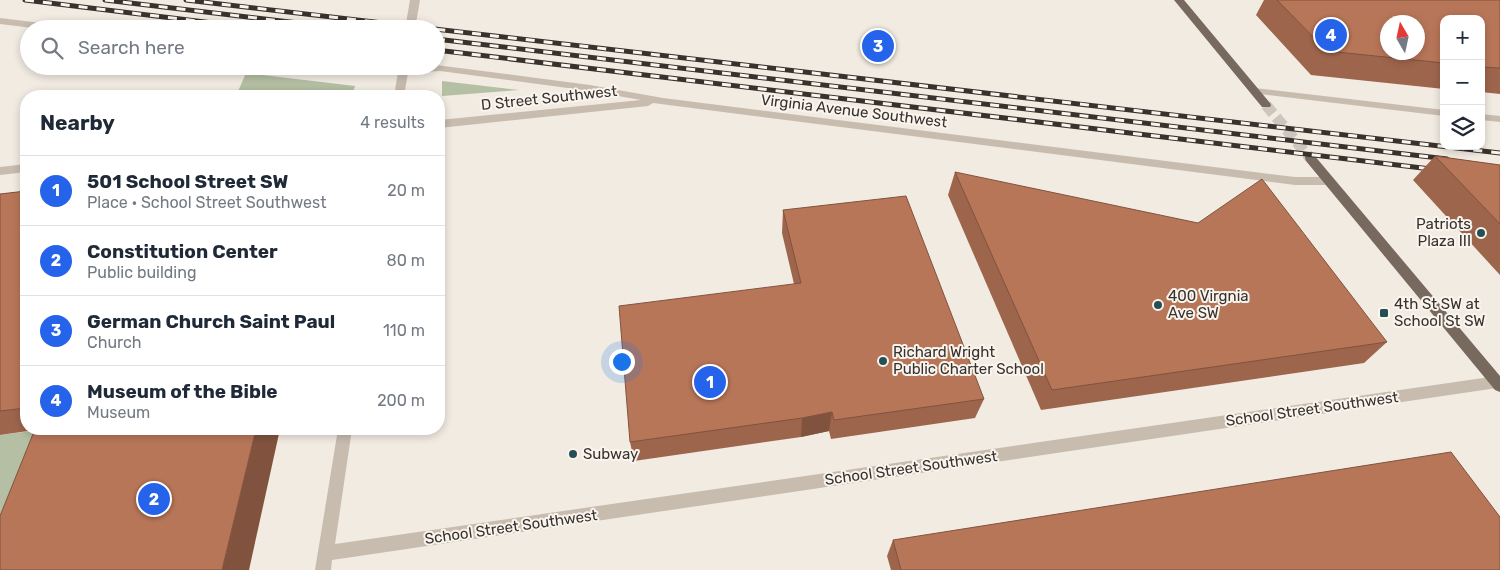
<!DOCTYPE html>
<meta charset="utf-8">
<style>
body{margin:0;font-family:Rubik,sans-serif;background:#f6f6f7;color:#1f2937}
.controls{position:absolute;right:15px;top:15px;display:grid;overflow:hidden;border-radius:10px;box-shadow:0 2px 8px #0003}
.controls button{width:45px;height:45px;display:grid;place-items:center;padding:0;border:0;border-bottom:1px solid #e0e1e3;background:#fff;color:#1f2937;font:25px sans-serif}
.compass{position:absolute;left:1380px;top:15px;width:45px;height:45px;border-radius:50%;background:#fff;box-shadow:0 2px 8px #0003;rotate:351deg}
.you{position:absolute;left:621px;top:361px;width:18px;height:18px;margin:-12px;border:4px solid #fff;border-radius:50%;background:#1a73e8;box-shadow:0 0 0 8px #1a73e833}
.badge{display:grid;place-items:center;width:32px;height:32px;border-radius:50%;background:#2563eb;color:#fff;font-size:16px;font-weight:700}
.pin{position:absolute;translate:-50% -50%;border:2px solid #fff;box-shadow:0 1px 5px #0006}
.list{margin:0;padding:0;list-style:none}
h2{display:flex;justify-content:space-between;align-items:center;height:65px;margin:0;padding:0 20px;font-size:21px}
h2 small{font-size:16px;font-weight:400;color:#747a83}
.list li{display:grid;grid-template-columns:32px 1fr auto;gap:15px;align-items:center;box-sizing:border-box;height:70px;padding:0 20px;border-top:1px solid #e0e1e3}
.list b{display:block;font-size:19px;white-space:nowrap}
.list p{margin:0;font-size:16px;white-space:nowrap;color:#747a83}
.list em{font-size:16px;font-style:normal;color:#747a83}
.icon{flex:none;width:28px;height:28px;fill:none;stroke:currentColor;stroke-width:2;stroke-linecap:round;stroke-linejoin:round}
.map{position:relative;flex:none;width:1500px;height:570px;overflow:hidden}
.search{position:absolute;background:#fff;box-shadow:0 2px 8px #0003;left:20px;top:20px;width:425px;height:55px;display:flex;align-items:center;gap:12px;box-sizing:border-box;padding:0 18px;border-radius:28px;color:#747a83;font-size:19px}
.panel{position:absolute;background:#fff;box-shadow:0 2px 8px #0003;left:20px;top:90px;width:425px;height:345px;border-radius:20px}
.map>svg:first-child{display:block}
</style>
<div class="map">
<svg width="1500" height="570" viewBox="0 0 1500 570">
<rect width="100%" height="100%" fill="#f1ebe2"/>
<g fill="#b4bfa3">
<path d="M246,73L355,86L352,96H236Z"/>
<path d="M442,81L519,90L442,96Z"/>
<path d="M47,429L0,570V435Z"/>
</g>
<g fill="none" stroke-linecap="round" stroke-linejoin="round">
<path stroke="#ccc6be" stroke-width="11" stroke-dasharray="11 5" stroke-linecap="butt" d="M1266,105L1310,158"/>
<g fill="#c8bcaf" fill-rule="evenodd">
<path d="M410,0H420L415,29H405Z"/>
<path d="M0,18L66,26L71,29H41L0,24Z"/>
<path d="M436,65L590,85L663,98L1295,177H1329L1335,181L1329,185H1295L653,103L648,106L439,128V120L641,100L590,91L440,71L408,73L404,96H394L398,72L375,69L370,66Z"/>
<path d="M1255,88L1444,110V116L1251,93L1250,91Z"/>
<path d="M1481,114L1500,116V122L1481,120Z"/>
<path d="M26,164V172L0,175V167Z"/>
<path d="M1497,376L1500,377V387L1497,388L332,560L331,570H315L338,429H352L335,544Z"/>
</g>
<g fill="#78695f" fill-rule="evenodd">
<path d="M1174,0H1184L1270,103L1271,105L1270,107H1262Z"/>
<path d="M1310,154L1314,155L1500,376V392L1495,390L1306,161L1305,158L1306,155Z"/>
</g>
<defs>
<g id="rail">
<path d="M25,0L263,29"/>
<path d="M105,0L349,29"/>
<path d="M186,0L1500,153"/>
<path d="M436,39L1447,159"/>
<path d="M436,50L1439,170"/>
</g>
</defs>
<use href="#rail" stroke="#38312c" stroke-width="5"/>
<use href="#rail" stroke="#f9f5ee" stroke-width="3" stroke-dasharray="9" stroke-linecap="butt"/>
</g>
<g fill="#9e654d">
<path d="M1264,0H1500V94L1481,92V19H1444V89L1311,75L1256,15Z"/>
<path d="M1435,156L1500,165V275L1413,180Z"/>
<path d="M955,172L1387,342L1364,363L1041,410L948,195Z"/>
<path d="M26,191V429H280L35,430L0,435V194Z"/>
<path d="M783,210L984,399L975,418L831,439L829,431L801,437L634,461L630,442L794,284L782,233Z"/>
<path d="M893,540L1500,570H891L887,556Z"/>
</g>
<g fill="#81533e">
<path d="M832,412L829,431L801,437L802,418Z"/>
<path d="M256,429H280L249,570H222Z"/>
</g>
<g fill="#b87659" stroke="#81533e" fill-rule="evenodd">
<path d="M1277,0H1500V68L1481,67V19H1444V63L1327,51ZM1388,22H1418V52H1388Z"/>
<path d="M1435,156L1500,165V224Z"/>
<path d="M955,172L1198,223L1262,179L1387,342L1052,390Z"/>
<path d="M26,191V408L0,411V194Z"/>
<path d="M906,196L984,399L834,420L832,412L802,418L630,442L619,306L801,283L783,210Z"/>
<path d="M35,429H256L222,570H0V516Z"/>
<path d="M1451,452L1500,517V570H901L893,540Z"/>
</g>
<g fill="#264f55" stroke="#f9f5ee" stroke-width="2">
<circle cx="1481" cy="233" r="5"/>
<circle cx="1158" cy="305" r="5"/>
<rect x="1379" y="308" width="10" height="10" rx="2.5"/>
<circle cx="883" cy="361" r="5"/>
<circle cx="573" cy="454" r="5"/>
</g>
<g text-anchor="middle" dominant-baseline="central" stroke-width="4" stroke-linejoin="round" paint-order="stroke">
<g font-size="15" fill="#38312c" stroke="#f9f5ee">
<text transform="translate(549 98) rotate(-6)">D Street Southwest</text>
<text transform="translate(854 111) rotate(7)">Virginia Avenue Southwest</text>
<text transform="translate(1312 409) rotate(-8)">School Street Southwest</text>
<text transform="translate(911 468) rotate(-8)">School Street Southwest</text>
<text transform="translate(511 527) rotate(-8)">School Street Southwest</text>
</g>
<g font-size="15" fill="#38312c" stroke="#f9f5ee" text-anchor="start">
<text x="1471" y="224" text-anchor="end">Patriots<tspan x="1471" dy="17">Plaza III</tspan></text>
<text x="1168" y="296">400 Virgnia<tspan x="1168" dy="17">Ave SW</tspan></text>
<text x="1394" y="304">4th St SW at<tspan x="1394" dy="17">School St SW</tspan></text>
<text x="893" y="352">Richard Wright<tspan x="893" dy="17">Public Charter School</tspan></text>
<text x="583" y="454">Subway</text>
</g>
</g>
</svg>
<div class="controls">
<button>+</button>
<button>−</button>
<button><svg class="icon" aria-label="layers" viewBox="0 0 24 24"><path d="M12 4l9 5-9 5-9-5zM3 14l9 5 9-5"/></svg></button>
</div>
<svg class="compass" viewBox="-18 -18 36 36"><path d="M0-13l5 13h-10z" fill="#e53935"/><path d="M0 13l5-13h-10z" fill="#747a83"/></svg>
<div class="you"></div>
<div class="pin badge" style="left:710px;top:382px">1</div>
<div class="pin badge" style="left:154px;top:499px">2</div>
<div class="pin badge" style="left:878px;top:46px">3</div>
<div class="pin badge" style="left:1331px;top:35px">4</div>
<div class="search"><svg class="icon" aria-label="search" viewBox="0 0 24 24"><circle cx="10" cy="10" r="6"/><path d="M15 15l6 6"/></svg>Search here</div>
<section class="panel">
<h2>Nearby<small>4 results</small></h2>
<ul class="list">
<li><span class="badge">1</span><div><b>501 School Street SW</b><p>Place · School Street Southwest</p></div><em>20 m</em></li>
<li><span class="badge">2</span><div><b>Constitution Center</b><p>Public building</p></div><em>80 m</em></li>
<li><span class="badge">3</span><div><b>German Church Saint Paul</b><p>Church</p></div><em>110 m</em></li>
<li><span class="badge">4</span><div><b>Museum of the Bible</b><p>Museum</p></div><em>200 m</em></li>
</ul>
</section>
</div>
